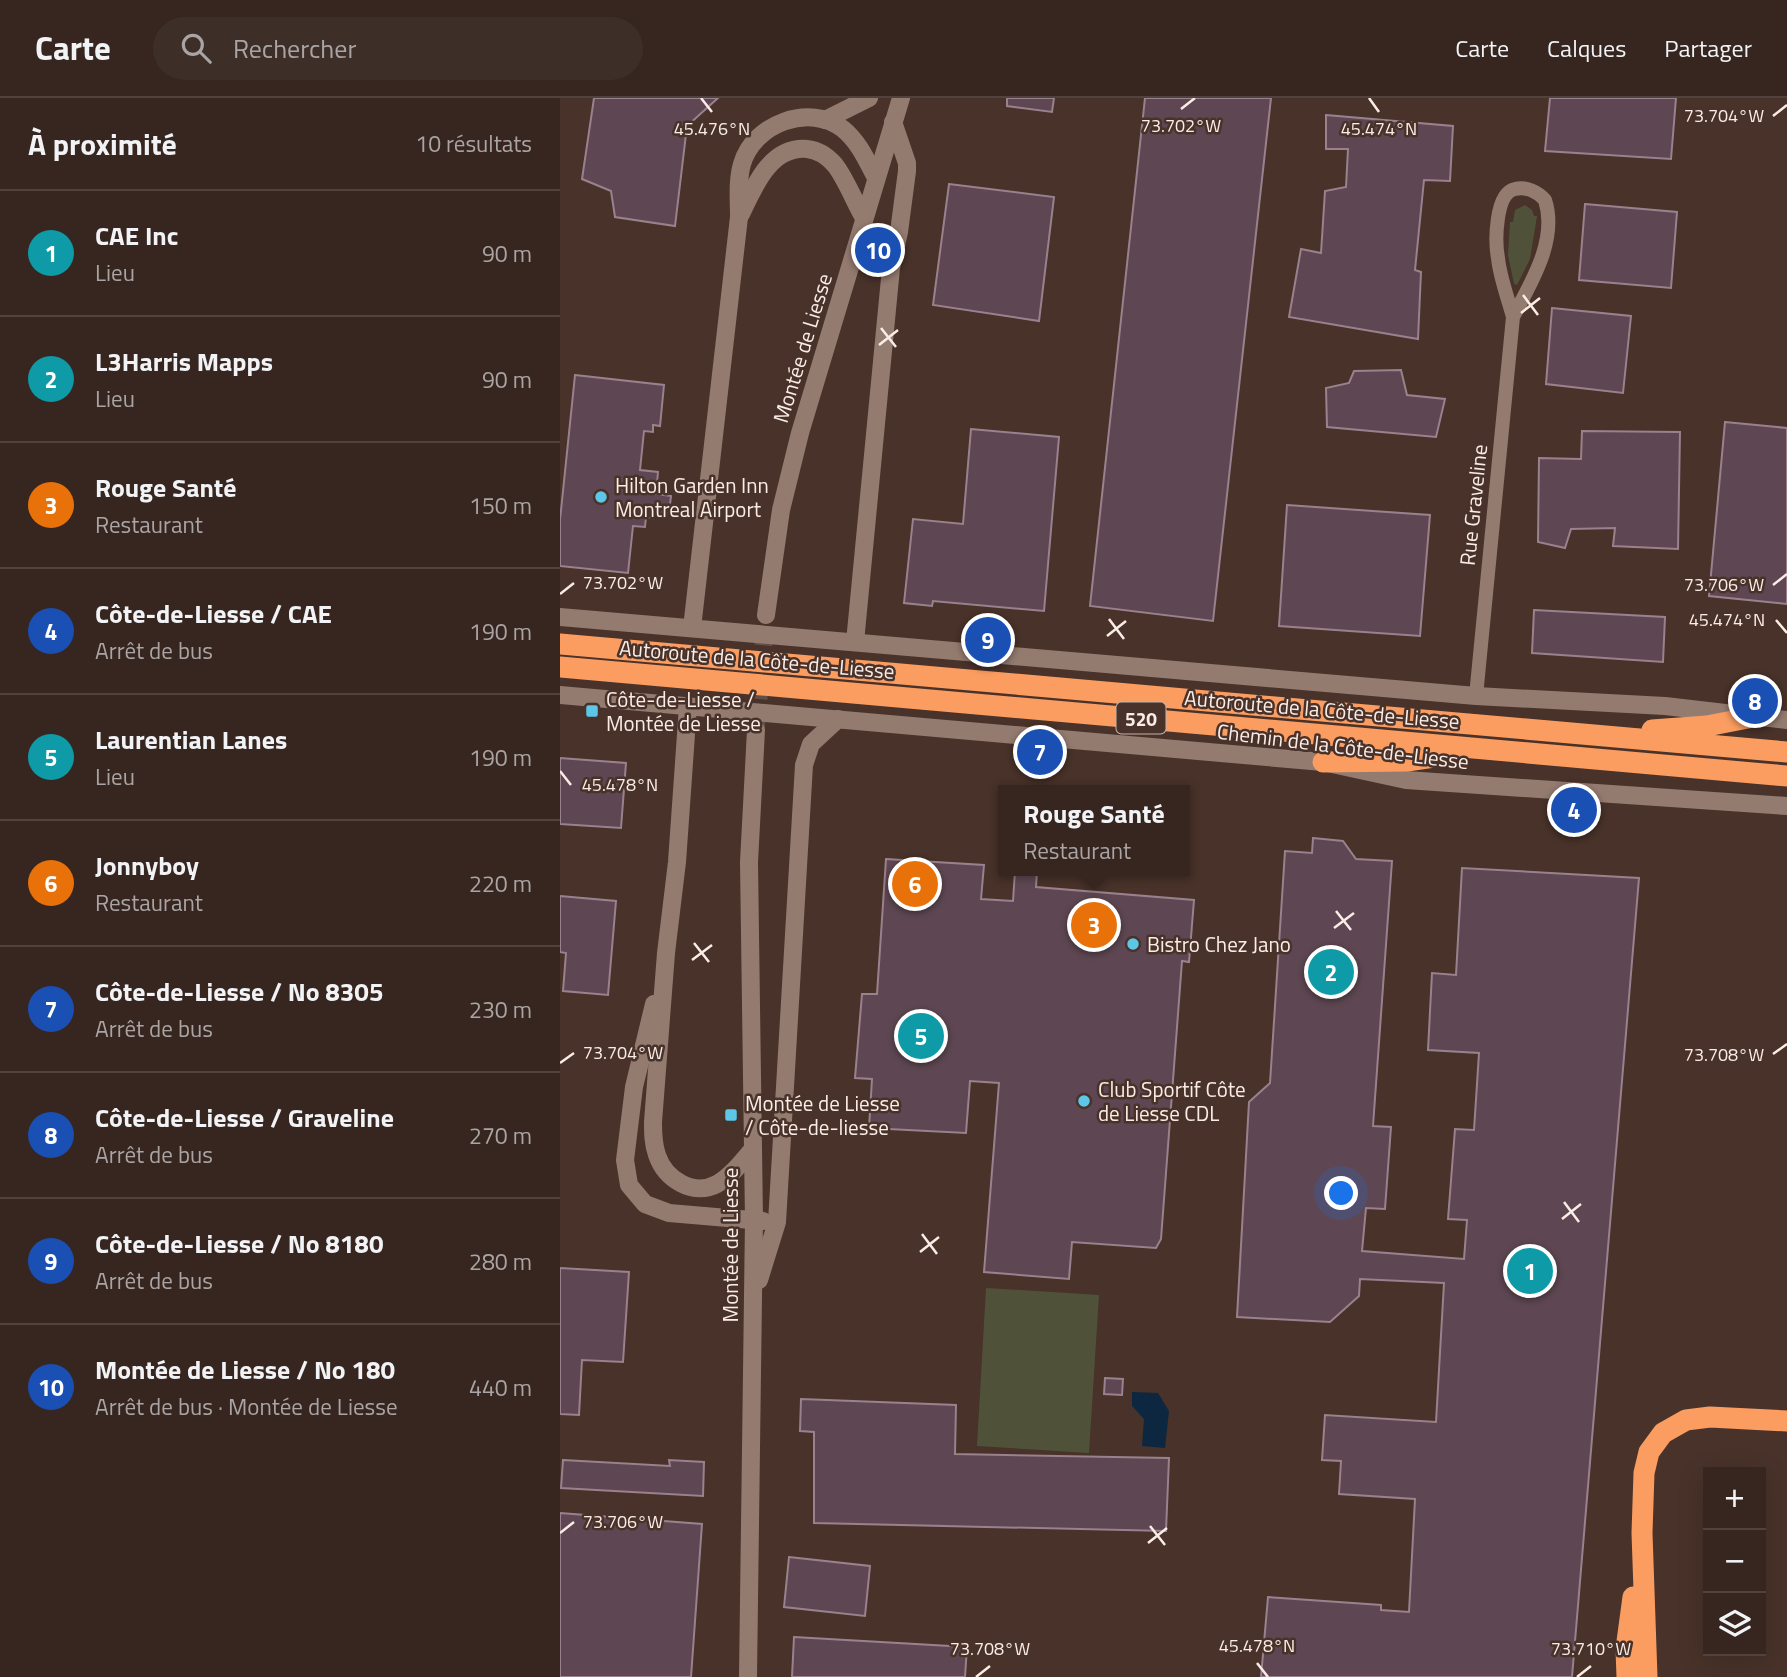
<!DOCTYPE html>
<html lang="fr">
<meta charset="utf-8">
<style>
body{margin:0;font-family:"Titillium Web",sans-serif;background:#3d2e28;color:#f1f3f6}
.controls{position:absolute;right:21px;bottom:21px;display:grid;overflow:hidden;border-radius:0px;box-shadow:0 7px 28px #0002}
.controls button{width:63px;height:63px;display:grid;place-items:center;padding:0;border:0;border-bottom:2px solid #50433d;background:#36261f;color:#f1f3f6;font:35px sans-serif}
.you{position:absolute;left:782px;top:1096px;width:24px;height:24px;margin:-18px;border:5px solid #fff;border-radius:50%;background:#1a73e8;box-shadow:0 0 0 10px #1a73e833}
.badge{display:grid;place-items:center;width:46px;height:46px;border-radius:50%;background:#5cc7e7;color:#fff;font-size:23px;font-weight:700}
.pin{position:absolute;translate:-50% -50%;border:4px solid #fff;box-shadow:0 2px 7px #0006}
.popup{position:absolute;left:438px;top:687px;width:192px;height:91px;box-sizing:border-box;display:grid;place-content:center;border-radius:0px;background:#36261f;filter:drop-shadow(0 2px 5px #0005);font-size:23px;white-space:nowrap;color:#aaa5a4}
.popup b{font-size:26px;color:#f1f3f6}
.popup::after{content:'';position:absolute;left:50%;top:100%;margin-left:-14px;border:14px solid transparent;border-top-color:#36261f}
.list{margin:0;padding:0;list-style:none}
h2{display:flex;justify-content:space-between;align-items:center;height:91px;margin:0;padding:0 28px;font-size:30px}
h2 small{font-size:23px;font-weight:400;color:#aaa5a4}
.list li{display:grid;grid-template-columns:46px 1fr auto;gap:21px;align-items:center;box-sizing:border-box;height:126px;padding:0 28px;border-top:2px solid #50433d}
.list b{display:block;font-size:26px;white-space:nowrap}
.list p{margin:0;font-size:23px;white-space:nowrap;color:#aaa5a4}
.list em{font-size:23px;font-style:normal;color:#aaa5a4}
.icon{flex:none;width:38px;height:38px;fill:none;stroke:currentColor;stroke-width:2;stroke-linecap:round;stroke-linejoin:round}
.map{position:relative;flex:none;width:1227px;height:1579px;overflow:hidden}
header{display:flex;align-items:center;gap:42px;box-sizing:border-box;height:98px;padding:0 35px;background:#36261f;border-bottom:2px solid #50433d}
header strong{font-size:33px}
nav{display:flex;gap:38px;margin-inline-start:auto;font-size:24px}
.search{width:490px;height:63px;background:#3d2e28;display:flex;align-items:center;gap:18px;box-sizing:border-box;padding:0 24px;border-radius:38px;color:#aaa5a4;font-size:26px}
main{display:flex}
aside{flex:1;background:#36261f}
.map>svg:first-child{display:block}
</style>
<header>
<strong>Carte</strong>
<div class="search"><svg class="icon" aria-label="search" viewBox="0 0 24 24"><circle cx="10" cy="10" r="6"/><path d="M15 15l6 6"/></svg>Rechercher</div>
<nav><a>Carte</a><a>Calques</a><a>Partager</a></nav>
</header>
<main>
<aside>
<h2>À proximité<small>10 résultats</small></h2>
<ul class="list">
<li><span class="badge" style="background:#0f9aa8">1</span><div><b>CAE Inc</b><p>Lieu</p></div><em>90 m</em></li>
<li><span class="badge" style="background:#0f9aa8">2</span><div><b>L3Harris Mapps</b><p>Lieu</p></div><em>90 m</em></li>
<li><span class="badge" style="background:#e8710a">3</span><div><b>Rouge Santé</b><p>Restaurant</p></div><em>150 m</em></li>
<li><span class="badge" style="background:#1a4fb4">4</span><div><b>Côte-de-Liesse / CAE</b><p>Arrêt de bus</p></div><em>190 m</em></li>
<li><span class="badge" style="background:#0f9aa8">5</span><div><b>Laurentian Lanes</b><p>Lieu</p></div><em>190 m</em></li>
<li><span class="badge" style="background:#e8710a">6</span><div><b>Jonnyboy</b><p>Restaurant</p></div><em>220 m</em></li>
<li><span class="badge" style="background:#1a4fb4">7</span><div><b>Côte-de-Liesse / No 8305</b><p>Arrêt de bus</p></div><em>230 m</em></li>
<li><span class="badge" style="background:#1a4fb4">8</span><div><b>Côte-de-Liesse / Graveline</b><p>Arrêt de bus</p></div><em>270 m</em></li>
<li><span class="badge" style="background:#1a4fb4">9</span><div><b>Côte-de-Liesse / No 8180</b><p>Arrêt de bus</p></div><em>280 m</em></li>
<li><span class="badge" style="background:#1a4fb4">10</span><div><b>Montée de Liesse / No 180</b><p>Arrêt de bus · Montée de Liesse</p></div><em>440 m</em></li>
</ul>
</aside>
<div class="map">
<svg width="1227" height="1579" viewBox="0 0 1227 1579">
<rect width="100%" height="100%" fill="#483229"/>
<g fill="#4f5238">
<path d="M965,107L972,112L974,118H977L970,161L957,187L954,186L948,157L950,124H953L955,112Z"/>
<path d="M426,1190L539,1197L529,1355L417,1348Z"/>
</g>
<path fill="#0d2741" d="M572,1294L598,1295L609,1313L605,1350L582,1348L584,1321L572,1308Z"/>
<g fill="#5e4752" stroke="#9a818d" stroke-width="2">
<path d="M34,0H158L127,28L115,128L55,119L51,93L22,81Z"/>
<path d="M447,0H494L492,14L447,8Z"/>
<path d="M585,0H711L653,523L530,508Z"/>
<path d="M990,0H1116L1111,61L985,53Z"/>
<path d="M766,17L893,28L890,83L864,82L855,172L861,174L858,241L729,219L741,151L761,155L765,93L786,89L788,51H766Z"/>
<path d="M389,86L494,99L479,223L373,207Z"/>
<path d="M1025,106L1117,114L1111,190L1019,182Z"/>
<path d="M992,210L1071,218L1063,295L986,286Z"/>
<path d="M841,272L847,297L885,301L876,339L767,329L766,290L789,285L794,273Z"/>
<path d="M15,277L104,287L100,328L93,327V334L84,333L80,372L98,374L96,396L111,398L109,415L94,413L93,420L86,419L85,429L73,428L68,475L0,468V422Z"/>
<path d="M1165,324L1227,330V506L1149,498Z"/>
<path d="M411,331L499,339L484,513L373,503L372,508L344,505L353,421L403,426Z"/>
<path d="M1022,333L1120,334L1118,451L1053,448L1055,430L1011,431L1005,450L978,444L979,360L1021,361Z"/>
<path d="M727,407L870,417L860,538L719,528Z"/>
<path d="M974,512L1105,519L1103,564L972,555Z"/>
<path d="M0,660L66,665L61,730L0,726Z"/>
<path d="M753,740L783,743L796,761L832,763L813,1028L831,1029L825,1111L806,1110L802,1153L904,1161L907,1122L888,1121L895,1031L914,1032L919,955L868,952L872,875L896,877L902,770L1079,780L1012,1579H701L708,1499L821,1507V1512L849,1514L855,1401L779,1396L781,1363L762,1362L765,1317L876,1324L884,1185L800,1181L799,1198L770,1224L677,1219L689,1004L710,985L725,753L752,755Z"/>
<path d="M326,761L424,767L421,801L453,803L455,773H477L476,789L634,802L629,864L622,863L601,1141L596,1150L512,1144L509,1181L424,1174L439,985L410,983L406,1035L309,1030L312,981L295,980L302,896H317Z"/>
<path d="M0,798L56,803L48,897L3,893L6,855L0,854Z"/>
<path d="M0,1170L69,1174L63,1264L22,1262L19,1317L0,1316Z"/>
<path d="M545,1280L563,1281L562,1297L544,1296Z"/>
<path d="M241,1301L396,1307L395,1356L609,1360L606,1433L254,1425V1334L240,1333Z"/>
<path d="M3,1362L110,1368L109,1362L144,1364L143,1398L1,1390Z"/>
<path d="M0,1415L142,1426L131,1579H0Z"/>
<path d="M229,1459L310,1468L305,1518L224,1509Z"/>
<path d="M234,1539L407,1549L405,1579H232Z"/>
</g>
<g fill="none" stroke-linecap="round" stroke-linejoin="round">
<path stroke="#634e45" stroke-width="18" stroke-dasharray="18 9" stroke-linecap="butt" d="M196,628L206,517"/>
<path stroke="#947b70" stroke-width="14" d="M916,598L953,219C971,185 998,142 985,102C978,94 966,88 955,91C935,95 935,144 938,160C940,180 948,200 953,219"/>
<g stroke="#947b70" stroke-width="18">
<path d="M265,22L309,0"/>
<path d="M181,116C194,89 210,48 247,51C259,52 268,59 275,67C286,81 295,105 304,120"/>
<path d="M206,517L221,412L240,335L341,0"/>
<path d="M0,519L916,598L1105,608L1227,622"/>
<path d="M132,530L179,119C179,102 177,83 182,66C194,25 250,5 283,31C299,44 307,63 316,80"/>
<path d="M295,544L331,170L339,134L347,73V65L333,24"/>
<path d="M0,597L763,664L846,682L1227,708"/>
<path d="M128,608L117,764L106,855L93,1024C93,1035 93,1046 97,1057C105,1081 133,1099 157,1086C171,1078 182,1064 192,1052"/>
<path d="M94,906L74,989L65,1062L69,1087L85,1106L109,1115L203,1123"/>
<path d="M199,1182L217,1124L244,667L251,646L278,621"/>
<path d="M188,1579L194,1122L189,764L196,632"/>
</g>
<g stroke="#fb9d61" stroke-width="21">
<path d="M0,546L1227,654"/>
<path d="M0,569L1227,678"/>
<path d="M1092,632L1147,628L1198,618"/>
<path d="M763,664L847,663L894,656"/>
<path d="M1067,1579L1066,1551L1073,1499"/>
<path d="M1087,1579L1082,1435L1084,1375L1089,1354L1103,1335L1126,1322L1150,1319L1227,1323"/>
</g>
</g>
<path fill="none" stroke="#faece6" stroke-width="2.5" d="M141,0L152,14M809,0L819,14M621,11L635,0M1213,18L1227,7M963,197L978,217M961,215L980,200M321,230L336,249M319,247L338,232M1213,487L1227,476M0,496L14,485M549,521L564,541M1216,522L1227,535M547,538L566,523M0,673L11,687M776,813L791,832M774,830L794,815M134,845L149,864M132,862L152,847M1213,956L1227,946M0,965L14,955M1004,1104L1019,1124M1002,1121L1021,1106M362,1136L377,1156M360,1154L379,1139M590,1428L605,1447M0,1435L14,1424M588,1445L607,1430M697,1565L708,1579M416,1579L430,1568M1017,1579L1031,1568"/>
<g fill="#5cc7e7" stroke="#483229" stroke-width="2.5">
<circle cx="41" cy="399" r="7"/>
<rect x="25" y="606" width="14" height="14" rx="3.5"/>
<circle cx="573" cy="846" r="7"/>
<circle cx="524" cy="1003" r="7"/>
<rect x="164" y="1010" width="14" height="14" rx="3.5"/>
</g>
<g text-anchor="middle" dominant-baseline="central" stroke-width="5" stroke-linejoin="round" paint-order="stroke">
<rect fill="#483229" stroke="#c5b4ad" stroke-width="2" x="556.5" y="604.5" width="49" height="31" rx="5"/>
<g font-size="19" font-weight="bold" fill="#faece6">
<text x="581" y="620">520</text>
</g>
<g font-size="21" fill="#faece6" stroke="#483229">
<text transform="translate(242 250) rotate(-73)">Montée de Liesse</text>
<text transform="translate(913 407) rotate(-84)">Rue Graveline</text>
<text transform="translate(197 561) rotate(5)">Autoroute de la Côte-de-Liesse</text>
<text transform="translate(762 611) rotate(5)">Autoroute de la Côte-de-Liesse</text>
<text transform="translate(783 648) rotate(7)">Chemin de la Côte-de-Liesse</text>
<text transform="translate(170 1147) rotate(-90)">Montée de Liesse</text>
</g>
<g font-size="21" fill="#faece6" stroke="#483229" text-anchor="start">
<text x="55" y="387">Hilton Garden Inn<tspan x="55" dy="24">Montreal Airport</tspan></text>
<text x="46" y="601">Côte-de-Liesse /<tspan x="46" dy="24">Montée de Liesse</tspan></text>
<text x="587" y="846">Bistro Chez Jano</text>
<text x="538" y="991">Club Sportif Côte<tspan x="538" dy="24">de Liesse CDL</tspan></text>
<text x="185" y="1005">Montée de Liesse<tspan x="185" dy="24">/ Côte-de-liesse</tspan></text>
</g>
</g>
<g font-size="18" text-anchor="middle" fill="#faece6" stroke="#483229" stroke-width="5" stroke-linejoin="round" paint-order="stroke">
<text x="1164" y="24">73.704°W</text>
<text x="621" y="34">73.702°W</text>
<text x="152" y="37">45.476°N</text>
<text x="819" y="37">45.474°N</text>
<text x="63" y="491">73.702°W</text>
<text x="1164" y="493">73.706°W</text>
<text x="1167" y="528">45.474°N</text>
<text x="60" y="693">45.478°N</text>
<text x="63" y="961">73.704°W</text>
<text x="1164" y="963">73.708°W</text>
<text x="63" y="1430">73.706°W</text>
<text x="697" y="1554">45.478°N</text>
<text x="430" y="1557">73.708°W</text>
<text x="1031" y="1557">73.710°W</text>
</g>
</svg>
<div class="controls">
<button>+</button>
<button>−</button>
<button><svg class="icon" aria-label="layers" viewBox="0 0 24 24"><path d="M12 4l9 5-9 5-9-5zM3 14l9 5 9-5"/></svg></button>
</div>
<div class="you"></div>
<div class="pin badge" style="left:970px;top:1173px;background:#0f9aa8">1</div>
<div class="pin badge" style="left:771px;top:874px;background:#0f9aa8">2</div>
<div class="pin badge" style="left:534px;top:827px;background:#e8710a">3</div>
<div class="popup"><b>Rouge Santé</b>Restaurant</div>
<div class="pin badge" style="left:1014px;top:712px;background:#1a4fb4">4</div>
<div class="pin badge" style="left:361px;top:938px;background:#0f9aa8">5</div>
<div class="pin badge" style="left:355px;top:786px;background:#e8710a">6</div>
<div class="pin badge" style="left:480px;top:654px;background:#1a4fb4">7</div>
<div class="pin badge" style="left:1195px;top:603px;background:#1a4fb4">8</div>
<div class="pin badge" style="left:428px;top:542px;background:#1a4fb4">9</div>
<div class="pin badge" style="left:318px;top:152px;background:#1a4fb4">10</div>
</div>
</main>
